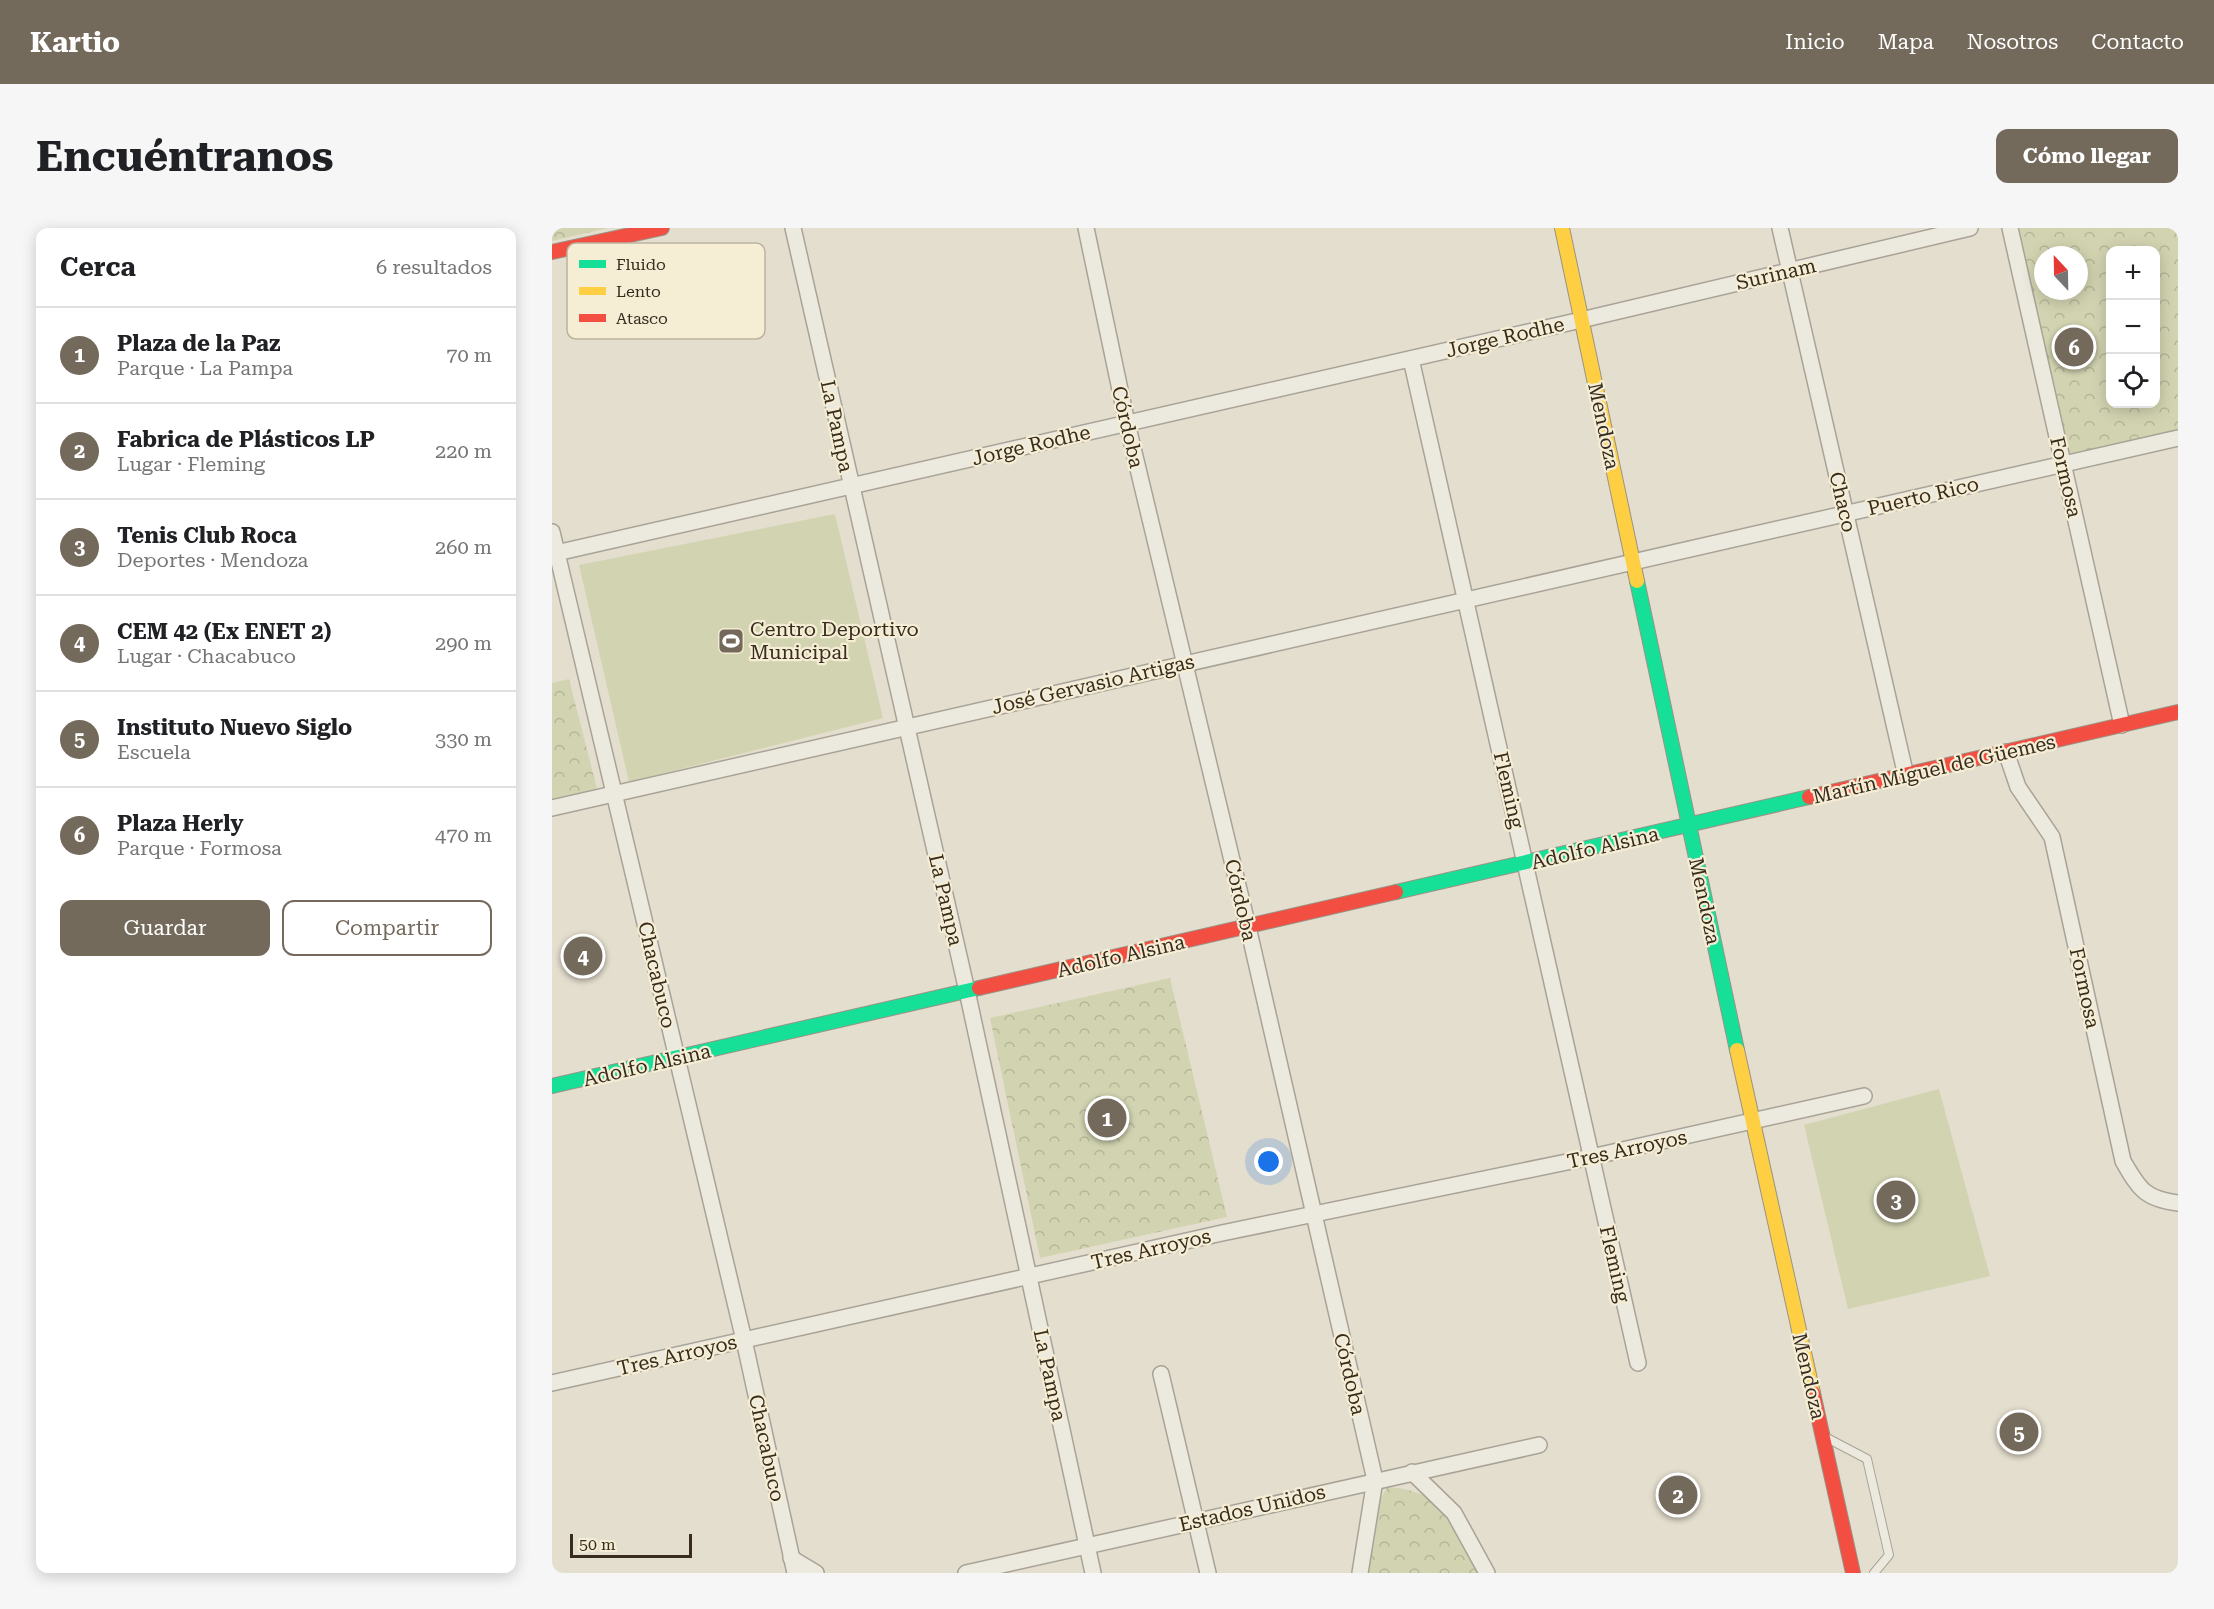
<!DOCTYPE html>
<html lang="es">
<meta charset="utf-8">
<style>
body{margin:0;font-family:"Roboto Serif",serif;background:#f6f6f6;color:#202124}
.controls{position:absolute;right:18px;top:18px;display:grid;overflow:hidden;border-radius:12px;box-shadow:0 3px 15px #0003}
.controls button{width:54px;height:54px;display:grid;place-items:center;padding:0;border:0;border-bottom:2px solid #e0e0e0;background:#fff;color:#202124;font:30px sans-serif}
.compass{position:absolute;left:1482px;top:18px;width:54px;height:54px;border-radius:50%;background:#fff;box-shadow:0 3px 15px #0003;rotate:338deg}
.scale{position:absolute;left:18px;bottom:15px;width:122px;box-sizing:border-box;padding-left:6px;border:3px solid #382c1f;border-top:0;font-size:16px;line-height:21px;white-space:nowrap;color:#382c1f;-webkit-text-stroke:4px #f5edd4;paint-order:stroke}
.you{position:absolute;left:717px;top:934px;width:21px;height:21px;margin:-15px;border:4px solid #fff;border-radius:50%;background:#1a73e8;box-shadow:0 0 0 9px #1a73e833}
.badge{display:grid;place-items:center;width:39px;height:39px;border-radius:50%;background:#746a5c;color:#fff;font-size:20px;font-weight:700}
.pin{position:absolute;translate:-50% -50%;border:3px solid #fff;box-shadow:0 2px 6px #0006}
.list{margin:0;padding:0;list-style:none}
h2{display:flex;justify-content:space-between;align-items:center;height:78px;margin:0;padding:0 24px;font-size:26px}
h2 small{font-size:20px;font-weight:400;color:#757577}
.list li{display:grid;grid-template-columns:39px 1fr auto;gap:18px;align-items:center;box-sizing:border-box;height:96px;padding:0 24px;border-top:2px solid #e0e0e0}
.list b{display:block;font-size:22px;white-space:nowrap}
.list p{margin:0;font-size:20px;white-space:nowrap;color:#757577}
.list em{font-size:20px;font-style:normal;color:#757577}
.actions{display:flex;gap:12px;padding:18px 24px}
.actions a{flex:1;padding:14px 0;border:2px solid #746a5c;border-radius:12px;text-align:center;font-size:21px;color:#746a5c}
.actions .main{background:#746a5c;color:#fff}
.icon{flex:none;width:33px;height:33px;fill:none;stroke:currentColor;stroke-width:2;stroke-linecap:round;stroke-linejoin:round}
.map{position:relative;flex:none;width:1626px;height:1345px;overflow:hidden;border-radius:12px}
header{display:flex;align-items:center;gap:36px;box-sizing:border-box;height:84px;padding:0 30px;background:#746a5c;color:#fff}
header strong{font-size:28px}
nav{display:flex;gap:33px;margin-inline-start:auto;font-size:21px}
.intro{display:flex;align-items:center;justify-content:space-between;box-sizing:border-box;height:144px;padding:0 36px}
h1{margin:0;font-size:42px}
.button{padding:15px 27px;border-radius:12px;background:#746a5c;color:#fff;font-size:21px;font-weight:700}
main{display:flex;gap:36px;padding:0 36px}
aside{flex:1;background:#fff;border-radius:12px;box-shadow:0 3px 15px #0003}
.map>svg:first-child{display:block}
</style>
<header>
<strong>Kartio</strong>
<nav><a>Inicio</a><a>Mapa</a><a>Nosotros</a><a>Contacto</a></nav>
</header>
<div class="intro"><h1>Encuéntranos</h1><a class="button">Cómo llegar</a></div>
<main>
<aside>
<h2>Cerca<small>6 resultados</small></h2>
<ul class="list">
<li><span class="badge">1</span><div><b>Plaza de la Paz</b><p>Parque · La Pampa</p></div><em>70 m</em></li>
<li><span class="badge">2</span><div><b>Fabrica de Plásticos LP</b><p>Lugar · Fleming</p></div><em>220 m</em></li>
<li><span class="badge">3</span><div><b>Tenis Club Roca</b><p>Deportes · Mendoza</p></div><em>260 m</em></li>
<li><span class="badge">4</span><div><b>CEM 42 (Ex ENET 2)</b><p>Lugar · Chacabuco</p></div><em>290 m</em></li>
<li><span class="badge">5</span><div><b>Instituto Nuevo Siglo</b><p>Escuela</p></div><em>330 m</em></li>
<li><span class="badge">6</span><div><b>Plaza Herly</b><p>Parque · Formosa</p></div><em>470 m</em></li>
</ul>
<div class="actions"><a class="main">Guardar</a><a>Compartir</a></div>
</aside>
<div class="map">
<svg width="1626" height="1345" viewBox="0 0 1626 1345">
<defs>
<pattern id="forest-crowns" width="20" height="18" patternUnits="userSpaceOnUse" patternTransform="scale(1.5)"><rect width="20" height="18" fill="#d2d4b1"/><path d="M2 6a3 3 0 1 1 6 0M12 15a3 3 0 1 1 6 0" fill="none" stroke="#b5b698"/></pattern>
</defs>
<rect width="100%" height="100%" fill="#e4dece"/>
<g fill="url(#forest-crowns)" fill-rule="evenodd">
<path d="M0,0H56L0,13Z"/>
<path d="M1458,0H1626V210L1511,236ZM1558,22H1604V176H1558ZM1491,27H1527V63H1491Z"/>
<path d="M17,451L45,561L0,572V455Z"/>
<path d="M618,750L675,989L488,1030L438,790Z"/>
<path d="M835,1259C893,1262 906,1300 931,1345H811L818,1291Z"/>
</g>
<g fill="#d2d4b1">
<path d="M283,286L331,490L77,554L27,337Z"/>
<path d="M1387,861L1438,1048L1296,1081L1252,897Z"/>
</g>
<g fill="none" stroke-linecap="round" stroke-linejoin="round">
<defs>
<path id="lane" d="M1275,1210L1315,1231L1337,1327L1322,1345"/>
<g id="street">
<path d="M241,0L415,763L541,1345"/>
<path d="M534,0L575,195L696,699L823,1252L808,1345"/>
<path d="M1228,0L1354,548"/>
<path d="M1458,0L1570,497"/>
<path d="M859,131L1086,1135"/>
<path d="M0,304L192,1112L243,1345"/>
<path d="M0,326L1029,92L1418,0"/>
<path d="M1454,524L1466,559L1500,609L1571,933C1587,961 1593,971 1626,975"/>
<path d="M0,580L1626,210"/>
<path d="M609,1146L656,1345"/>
<path d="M0,1155L670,1005L1039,929L1312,868"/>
<path d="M860,1244L902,1285L935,1345"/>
<path d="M239,1330L264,1345"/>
<path d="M414,1345L987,1217"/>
</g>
<g id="fast">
<path d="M1085,353L1185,822"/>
<path d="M844,664L1257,569"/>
<path d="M0,858L427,760"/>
</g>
<g id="slow">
<path d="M1010,0L1085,353"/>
<path d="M1185,822L1261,1165"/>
</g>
<g id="jam">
<path d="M0,24L110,0"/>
<path d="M1257,569L1626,484"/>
<path d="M427,760L844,664"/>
<path d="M1261,1165L1301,1345"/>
</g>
</defs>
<use href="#lane" stroke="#a9a397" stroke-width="10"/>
<use href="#street" stroke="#a9a397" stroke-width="18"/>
<use href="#fast" stroke="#999386" stroke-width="16"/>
<use href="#slow" stroke="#999386" stroke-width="16"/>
<use href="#jam" stroke="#999386" stroke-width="16"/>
<use href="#lane" stroke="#ece9df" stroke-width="8"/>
<use href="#street" stroke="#ece9df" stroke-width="15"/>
<use href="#fast" stroke="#16e098" stroke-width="14"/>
<use href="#slow" stroke="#ffcf43" stroke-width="14"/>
<use href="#jam" stroke="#f24e42" stroke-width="14"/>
</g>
<defs>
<symbol id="stadium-square" viewBox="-11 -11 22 22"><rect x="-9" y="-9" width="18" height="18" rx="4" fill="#746a5c" stroke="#f5edd4"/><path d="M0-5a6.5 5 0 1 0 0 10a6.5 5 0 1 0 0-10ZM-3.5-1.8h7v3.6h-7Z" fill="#fff"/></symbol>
</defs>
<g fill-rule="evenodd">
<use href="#stadium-square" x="164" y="398" width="30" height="30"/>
</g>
<g text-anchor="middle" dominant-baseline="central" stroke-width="4.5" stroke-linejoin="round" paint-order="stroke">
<g font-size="20" fill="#382c1f" stroke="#f5edd4">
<text transform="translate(1224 46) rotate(-13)">Surinam</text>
<text transform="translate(953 109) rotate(-13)">Jorge Rodhe</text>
<text transform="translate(285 198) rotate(78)">La Pampa</text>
<text transform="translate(1052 198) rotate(78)">Mendoza</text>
<text transform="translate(576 199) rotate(77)">Córdoba</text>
<text transform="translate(479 217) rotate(-13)">Jorge Rodhe</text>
<text transform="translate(1514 249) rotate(77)">Formosa</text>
<text transform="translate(1371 268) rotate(-13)">Puerto Rico</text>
<text transform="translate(1291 274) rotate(77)">Chaco</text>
<text transform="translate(541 456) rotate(-13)">José Gervasio Artigas</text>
<text transform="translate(1382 541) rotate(-13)">Martín Miguel de Güemes</text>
<text transform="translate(957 562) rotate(77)">Fleming</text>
<text transform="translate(1043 620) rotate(-13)">Adolfo Alsina</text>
<text transform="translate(394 672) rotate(77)">La Pampa</text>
<text transform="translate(689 672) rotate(77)">Córdoba</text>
<text transform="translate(1153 673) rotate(78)">Mendoza</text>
<text transform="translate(569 728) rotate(-13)">Adolfo Alsina</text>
<text transform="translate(105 747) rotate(77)">Chacabuco</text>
<text transform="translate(1533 760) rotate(78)">Formosa</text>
<text transform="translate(95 837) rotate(-13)">Adolfo Alsina</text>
<text transform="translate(1075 921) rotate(-12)">Tres Arroyos</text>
<text transform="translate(599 1021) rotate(-13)">Tres Arroyos</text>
<text transform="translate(1063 1036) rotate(77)">Fleming</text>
<text transform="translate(125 1127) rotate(-13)">Tres Arroyos</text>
<text transform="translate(798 1146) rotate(77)">Córdoba</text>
<text transform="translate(498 1147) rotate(78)">La Pampa</text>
<text transform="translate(1257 1148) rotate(77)">Mendoza</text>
<text transform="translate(215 1220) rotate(78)">Chacabuco</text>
<text transform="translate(700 1280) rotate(-13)">Estados Unidos</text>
</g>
<g font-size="20" fill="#382c1f" stroke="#f5edd4" text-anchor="start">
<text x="198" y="401">Centro Deportivo<tspan x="198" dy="23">Municipal</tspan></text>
</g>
</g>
<rect x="15" y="15" width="198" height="96" rx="9" fill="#f5edd4" stroke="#bcb39e" stroke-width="1.5"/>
<rect x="27" y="32" width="27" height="8" fill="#16e098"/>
<rect x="27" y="59" width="27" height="8" fill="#ffcf43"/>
<rect x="27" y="86" width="27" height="8" fill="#f24e42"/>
<g font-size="16" fill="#382c1f">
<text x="64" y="42">Fluido</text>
<text x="64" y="69">Lento</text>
<text x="64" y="96">Atasco</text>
</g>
</svg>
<div class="controls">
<button>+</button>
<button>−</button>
<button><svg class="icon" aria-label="locate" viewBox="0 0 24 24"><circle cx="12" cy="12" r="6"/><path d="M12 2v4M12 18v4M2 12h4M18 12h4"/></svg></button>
</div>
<svg class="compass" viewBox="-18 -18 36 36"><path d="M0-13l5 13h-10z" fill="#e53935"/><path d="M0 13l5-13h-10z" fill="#757577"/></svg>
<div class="scale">50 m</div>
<div class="you"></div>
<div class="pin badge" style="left:555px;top:890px">1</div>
<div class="pin badge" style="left:1126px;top:1267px">2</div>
<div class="pin badge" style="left:1344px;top:972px">3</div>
<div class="pin badge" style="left:31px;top:728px">4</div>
<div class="pin badge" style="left:1467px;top:1204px">5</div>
<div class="pin badge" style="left:1522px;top:119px">6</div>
</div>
</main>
